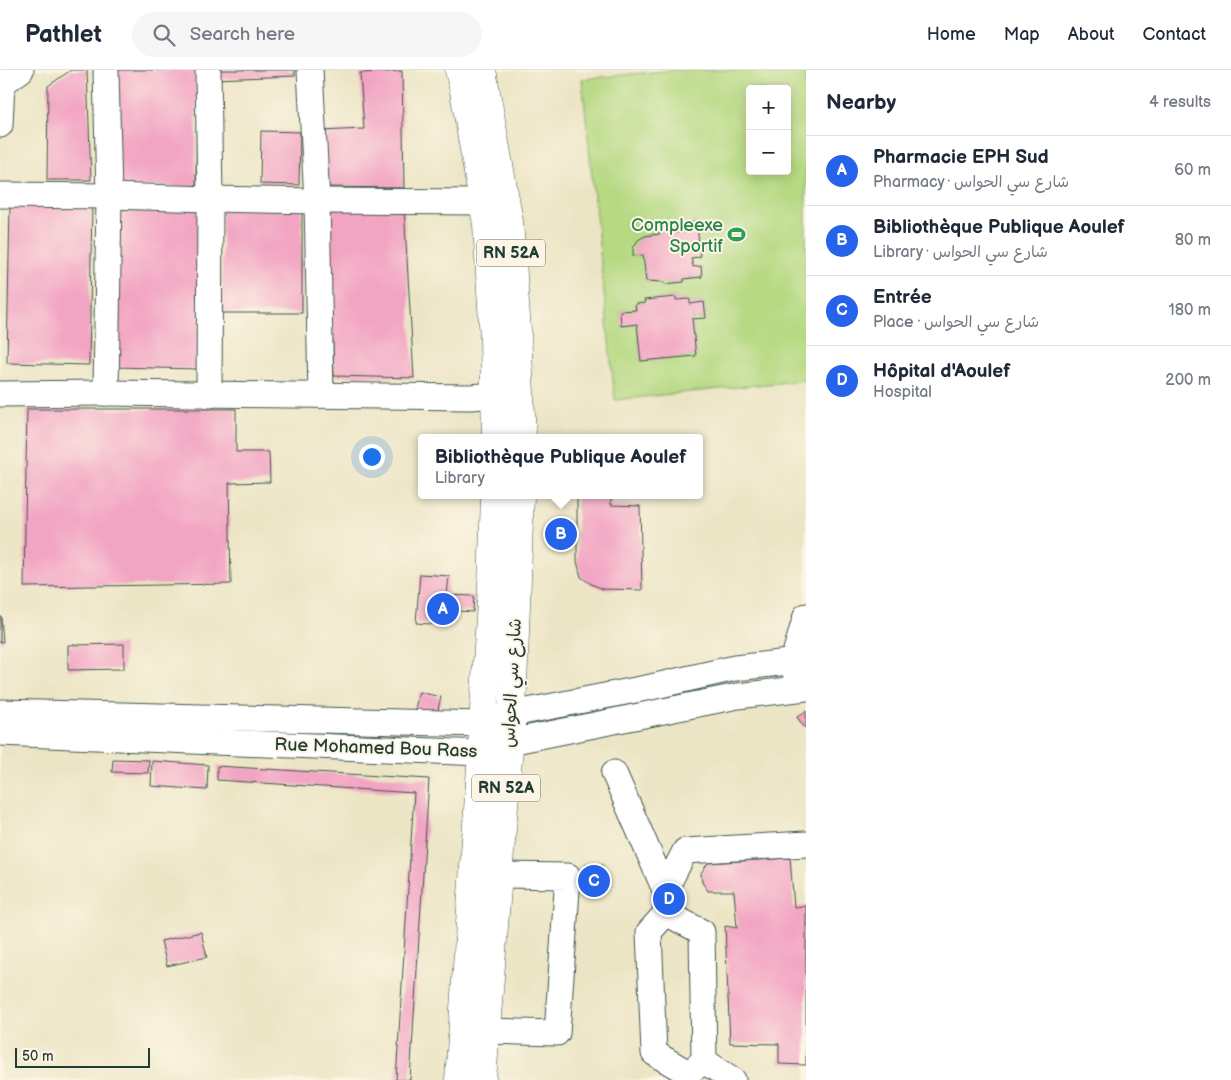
<!DOCTYPE html>
<meta charset="utf-8">
<style>
body{margin:0;font-family:"Balsamiq Sans","Playpen Sans Arabic",sans-serif;background:#f6f6f7;color:#1f2937}
.controls{position:absolute;right:15px;top:15px;display:grid;overflow:hidden;border-radius:5px;box-shadow:0 2px 12px #0003}
.controls button{width:45px;height:45px;display:grid;place-items:center;padding:0;border:0;border-bottom:1px solid #e0e1e3;background:#fff;color:#1f2937;font:25px sans-serif}
.scale{position:absolute;left:15px;bottom:12px;width:135px;box-sizing:border-box;padding-left:5px;border:2px solid #1f3d34;border-top:0;font-size:14px;line-height:18px;white-space:nowrap;color:#1f3d34;-webkit-text-stroke:4px #fcf5e5;paint-order:stroke}
.you{position:absolute;left:371px;top:386px;width:18px;height:18px;margin:-12px;border:4px solid #fff;border-radius:50%;background:#1a73e8;box-shadow:0 0 0 8px #1a73e833}
.badge{display:grid;place-items:center;width:32px;height:32px;border-radius:50%;background:#2563eb;color:#fff;font-size:16px;font-weight:700}
.pin{position:absolute;translate:-50% -50%;border:2px solid #fff;box-shadow:0 1px 5px #0006}
.popup{position:absolute;left:418px;top:364px;width:285px;height:65px;box-sizing:border-box;display:grid;place-content:center;border-radius:5px;background:#fff;filter:drop-shadow(0 1px 4px #0005);font-size:16px;white-space:nowrap;color:#747a83}
.popup b{font-size:19px;color:#1f2937}
.popup::after{content:'';position:absolute;left:50%;top:100%;margin-left:-10px;border:10px solid transparent;border-top-color:#fff}
.list{margin:0;padding:0;list-style:none}
h2{display:flex;justify-content:space-between;align-items:center;height:65px;margin:0;padding:0 20px;font-size:21px}
h2 small{font-size:16px;font-weight:400;color:#747a83}
.list li{display:grid;grid-template-columns:32px 1fr auto;gap:15px;align-items:center;box-sizing:border-box;height:70px;padding:0 20px;border-top:1px solid #e0e1e3}
.list b{display:block;font-size:19px;white-space:nowrap}
.list p{margin:0;font-size:16px;white-space:nowrap;color:#747a83}
.list em{font-size:16px;font-style:normal;color:#747a83}
.icon{flex:none;width:28px;height:28px;fill:none;stroke:currentColor;stroke-width:2;stroke-linecap:round;stroke-linejoin:round}
.map{position:relative;flex:none;width:806px;height:1010px;overflow:hidden}
header{display:flex;align-items:center;gap:30px;box-sizing:border-box;height:70px;padding:0 25px;background:#fff;border-bottom:1px solid #e0e1e3}
header strong{font-size:24px}
nav{display:flex;gap:28px;margin-inline-start:auto;font-size:18px}
.search{width:350px;height:45px;background:#f6f6f7;display:flex;align-items:center;gap:12px;box-sizing:border-box;padding:0 18px;border-radius:28px;color:#747a83;font-size:19px}
main{display:flex}
aside{flex:1;background:#fff}
.map>svg:first-child{display:block}
</style>
<header>
<strong>Pathlet</strong>
<div class="search"><svg class="icon" aria-label="search" viewBox="0 0 24 24"><circle cx="10" cy="10" r="6"/><path d="M15 15l6 6"/></svg>Search here</div>
<nav><a>Home</a><a>Map</a><a>About</a><a>Contact</a></nav>
</header>
<main>
<div class="map">
<svg width="806" height="1010" viewBox="0 0 806 1010">
<rect width="100%" height="100%" fill="#fcf5e5"/>
<filter id="ink" filterUnits="userSpaceOnUse"><feTurbulence type="fractalNoise" baseFrequency=".02" numOctaves="2"/><feDisplacementMap in="SourceGraphic" scale="10" xChannelSelector="R" yChannelSelector="G"/><feConvolveMatrix kernelMatrix="1 2 1 2 8 2 1 2 1" color-interpolation-filters="sRGB"/></filter>
<filter id="wash" filterUnits="userSpaceOnUse"><feTurbulence type="fractalNoise" baseFrequency=".0096" numOctaves="4" result="noise"/><feDisplacementMap in="SourceGraphic" scale="20" xChannelSelector="R" yChannelSelector="G"/><feGaussianBlur stdDeviation="1.12" result="paint"/><feColorMatrix in="noise" values="0 0 0 0 0 0 0 0 0 0 0 0 0 0 0 0 0 1.4 0 .05"/><feComposite in="paint" operator="in"/></filter>
<g filter="url(#wash)">
<rect width="100%" height="100%" fill="#ece5c5"/>
<path fill="#b6d982" stroke="#6a8b5b" fill-rule="evenodd" d="M673,0H806V310L615,330L582,9ZM750,19H787V101H750ZM697,152L700,186L691,188L693,197L701,196L702,207L684,209V212L665,214L664,212L646,211L643,185L633,186C634,169 643,163 659,164V155L669,154L671,163L686,162L685,153ZM676,227V230L690,229V234L704,232L706,248L692,249L696,286L641,291L637,254L622,256L620,241L636,240L635,234L645,233L644,230Z"/>
<g id="blocks">
<g fill="#f2a4c3">
<path d="M71,0H87L91,110H47L48,16Z"/>
<path d="M117,0H197L196,117L117,116Z"/>
<path d="M214,0H295V6L214,9Z"/>
<path d="M402,1L404,118L324,117L321,61L364,59L360,3Z"/>
<path d="M261,61L300,62L299,115L260,114Z"/>
<path d="M10,133L92,135L89,295L7,293Z"/>
<path d="M115,134L201,135L199,299L113,297Z"/>
<path d="M328,136L404,138L414,308L334,306Z"/>
<rect x="222" y="139" width="80" height="104"/>
<path d="M697,152L700,187L691,188L693,197L701,196L702,207L684,209V212L665,214L664,212L646,211L643,185L633,186V178L638,170L645,166L659,164V155L669,154L671,163L686,162L685,153Z"/>
<path d="M676,227V230L690,229V234L704,232L706,248L692,249L696,286L641,291L637,254L621,256L620,241L636,240L635,234L645,233L644,230Z"/>
<path d="M27,339H236V382H269L270,412L229,413L231,514L24,517Z"/>
<path d="M577,426H611V435L640,436L642,520L603,519L591,514L581,507L577,491Z"/>
<path d="M420,504L449,506L447,525L474,526L473,542L445,540L444,555L416,553Z"/>
<path d="M0,546H1L3,572H0Z"/>
<path d="M124,574V599L68,600V575Z"/>
<path d="M419,622L441,627L437,644L415,639Z"/>
<path d="M806,641V657L805,658L797,647Z"/>
<path d="M113,689L149,690L148,703L112,702Z"/>
<path d="M152,691L208,695L207,720L151,716Z"/>
<path d="M217,696L429,709L410,1010H396L414,723L217,710Z"/>
<path d="M790,788L794,837L806,836V995L779,994V974L730,973L725,856L737,858L734,821H708L702,812L701,803L708,793Z"/>
<path d="M586,794L603,795L602,824H584Z"/>
<path d="M201,862L207,887L167,896L161,871Z"/>
</g>
</g>
</g>
<g filter="url(#ink)">
<use href="#blocks" fill-opacity="0" stroke="#3e564a" stroke-width="1"/>
<g fill="none" stroke-linecap="round" stroke-linejoin="round">
<defs>
<g id="minor">
<path d="M106,0L109,126L106,323"/>
<path d="M208,0L210,129L209,325"/>
<path d="M310,0L317,131L321,325"/>
<path d="M0,15L21,0"/>
<path d="M0,55L2,13"/>
<path d="M0,125L109,126L210,129L317,131L483,132"/>
<path d="M0,324L106,323L471,327L495,325"/>
<path d="M796,607L793,591L806,546"/>
<path d="M0,642L483,654L512,644L651,617L735,598L806,590"/>
<path d="M0,663L482,683L510,672L738,626L806,618"/>
<path d="M614,703L665,820L666,843L649,862L654,983L688,1003L704,991"/>
<path d="M665,820L685,781L806,774"/>
<path d="M666,843L702,862L704,991"/>
<path d="M486,961L557,963L568,806L498,805"/>
<path d="M704,991L733,1010"/>
</g>
<g id="major">
<path d="M459,0L464,21L483,132L487,154L494,269L496,368"/>
<path d="M482,0L509,151L517,261L522,368"/>
<path d="M459,1010L482,683L483,654L492,517L495,425"/>
<path d="M482,1010L498,805L512,644L520,425"/>
</g>
</defs>
<use href="#minor" stroke="#3e564a" stroke-width="27"/>
<use href="#major" stroke="#3e564a" stroke-width="29"/>
<use href="#minor" stroke="#fff" stroke-width="25"/>
<use href="#major" stroke="#fff" stroke-width="28"/>
</g>
</g>
<defs>
<symbol id="stadium-bare" viewBox="-9 -9 18 18"><path d="M0-5a6.5 5 0 1 0 0 10a6.5 5 0 1 0 0-10ZM-3.5-1.8h7v3.6h-7Z" fill="#2e9e5b" stroke="#fcf5e5" stroke-width="2.5" paint-order="stroke"/></symbol>
</defs>
<g fill-rule="evenodd">
<use href="#stadium-bare" x="724" y="152" width="25" height="25"/>
</g>
<g text-anchor="middle" dominant-baseline="central" stroke-width="4" stroke-linejoin="round" paint-order="stroke">
<g fill="#fcf5e5" stroke="#617469" stroke-width="1">
<rect x="477" y="169.5" width="68" height="27" rx="4"/>
<rect x="472" y="704.5" width="68" height="27" rx="4"/>
</g>
<g font-size="16" font-weight="bold" fill="#1f3d34">
<text x="511" y="183">RN 52A</text>
<text x="506" y="718">RN 52A</text>
</g>
<g font-size="18" fill="#27864d" stroke="#fcf5e5" text-anchor="end">
<text x="723" y="155">Compleexe<tspan x="723" dy="21">Sportif</tspan></text>
</g>
<g font-size="18" fill="#1f3d34" stroke="#fcf5e5">
<text transform="translate(512 613) rotate(-87)">شارع سي الحواس</text>
<text transform="translate(376 678) rotate(2)">Rue Mohamed Bou Rass</text>
</g>
</g>
</svg>
<div class="controls">
<button>+</button>
<button>−</button>
</div>
<div class="scale">50 m</div>
<div class="you"></div>
<div class="pin badge" style="left:443px;top:539px">A</div>
<div class="pin badge" style="left:561px;top:464px">B</div>
<div class="popup"><b>Bibliothèque Publique Aoulef</b>Library</div>
<div class="pin badge" style="left:594px;top:811px">C</div>
<div class="pin badge" style="left:669px;top:829px">D</div>
</div>
<aside>
<h2>Nearby<small>4 results</small></h2>
<ul class="list">
<li><span class="badge">A</span><div><b>Pharmacie EPH Sud</b><p>Pharmacy · شارع سي الحواس</p></div><em>60 m</em></li>
<li><span class="badge">B</span><div><b>Bibliothèque Publique Aoulef</b><p>Library · شارع سي الحواس</p></div><em>80 m</em></li>
<li><span class="badge">C</span><div><b>Entrée</b><p>Place · شارع سي الحواس</p></div><em>180 m</em></li>
<li><span class="badge">D</span><div><b>Hôpital d'Aoulef</b><p>Hospital</p></div><em>200 m</em></li>
</ul>
</aside>
</main>
